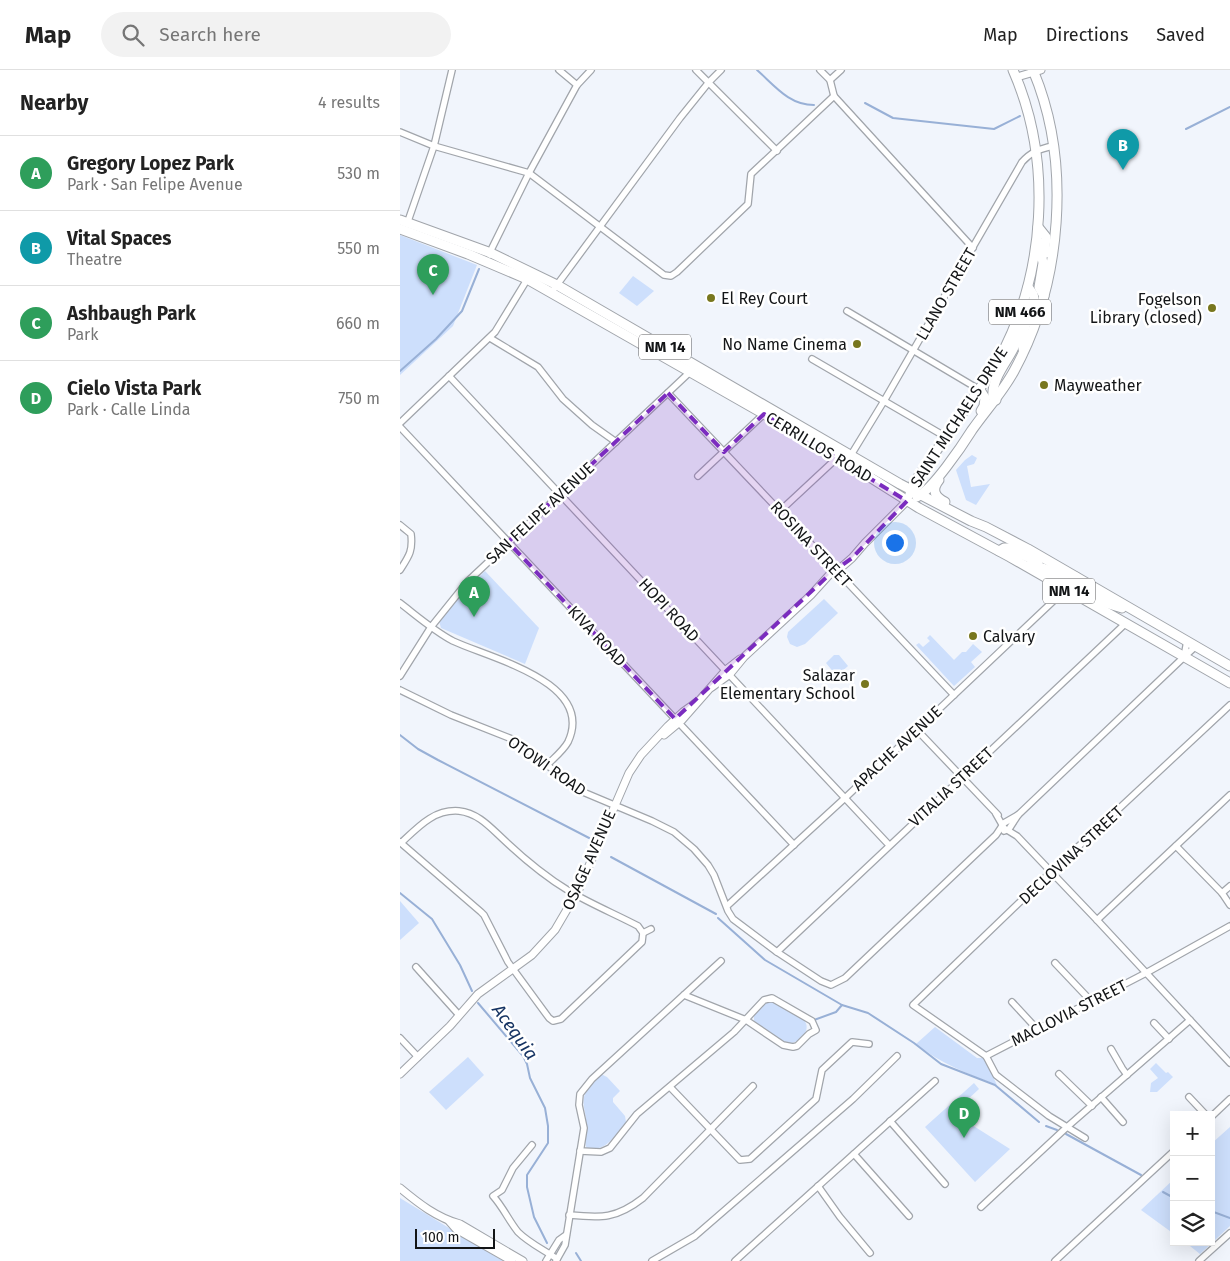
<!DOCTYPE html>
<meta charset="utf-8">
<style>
body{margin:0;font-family:"Fira Sans",sans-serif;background:#f2f2f2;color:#222}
.controls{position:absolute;right:15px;bottom:15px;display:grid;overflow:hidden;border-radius:0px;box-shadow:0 5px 20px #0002}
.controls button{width:45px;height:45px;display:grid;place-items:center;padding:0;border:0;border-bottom:1px solid #e0e0e0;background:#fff;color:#222;font:25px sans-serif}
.scale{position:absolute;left:15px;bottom:12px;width:80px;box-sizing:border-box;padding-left:5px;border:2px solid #131517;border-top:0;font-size:14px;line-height:18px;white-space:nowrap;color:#131517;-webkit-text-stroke:4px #fff;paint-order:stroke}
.you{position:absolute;left:494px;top:472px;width:18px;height:18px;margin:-12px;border:4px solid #fff;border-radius:50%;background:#1a73e8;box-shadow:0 0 0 8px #1a73e833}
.badge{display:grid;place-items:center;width:32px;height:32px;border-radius:50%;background:#1a73e8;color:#fff;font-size:16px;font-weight:700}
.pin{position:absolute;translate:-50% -41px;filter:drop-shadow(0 1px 2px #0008)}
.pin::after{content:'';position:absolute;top:26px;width:18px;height:15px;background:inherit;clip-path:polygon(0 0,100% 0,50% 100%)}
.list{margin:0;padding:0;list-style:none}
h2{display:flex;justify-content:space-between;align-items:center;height:65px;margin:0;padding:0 20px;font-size:21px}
h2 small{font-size:16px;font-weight:400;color:#767676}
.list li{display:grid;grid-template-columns:32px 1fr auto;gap:15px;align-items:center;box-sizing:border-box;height:75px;padding:0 20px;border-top:1px solid #e0e0e0}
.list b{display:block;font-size:19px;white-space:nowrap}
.list p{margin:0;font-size:16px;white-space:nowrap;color:#767676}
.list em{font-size:16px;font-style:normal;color:#767676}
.icon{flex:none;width:28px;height:28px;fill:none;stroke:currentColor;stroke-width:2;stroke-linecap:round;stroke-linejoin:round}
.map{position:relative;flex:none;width:830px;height:1191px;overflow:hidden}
header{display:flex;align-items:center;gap:30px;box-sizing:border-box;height:70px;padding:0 25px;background:#fff;border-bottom:1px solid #e0e0e0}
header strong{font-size:24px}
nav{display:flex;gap:28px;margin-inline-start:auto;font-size:18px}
.search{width:350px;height:45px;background:#f2f2f2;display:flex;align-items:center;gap:12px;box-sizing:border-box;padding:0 18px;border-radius:28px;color:#767676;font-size:19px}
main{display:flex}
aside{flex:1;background:#fff}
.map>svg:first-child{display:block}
</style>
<header>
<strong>Map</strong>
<div class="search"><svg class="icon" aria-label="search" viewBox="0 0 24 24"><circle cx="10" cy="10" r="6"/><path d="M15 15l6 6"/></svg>Search here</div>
<nav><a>Map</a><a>Directions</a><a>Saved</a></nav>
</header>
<main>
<aside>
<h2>Nearby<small>4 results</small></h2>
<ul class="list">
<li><span class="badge" style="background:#2e9e5b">A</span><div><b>Gregory Lopez Park</b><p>Park · San Felipe Avenue</p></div><em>530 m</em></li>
<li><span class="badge" style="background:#0f9aa8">B</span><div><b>Vital Spaces</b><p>Theatre</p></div><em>550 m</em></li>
<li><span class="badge" style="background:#2e9e5b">C</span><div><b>Ashbaugh Park</b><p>Park</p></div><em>660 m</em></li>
<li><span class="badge" style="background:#2e9e5b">D</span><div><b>Cielo Vista Park</b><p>Park · Calle Linda</p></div><em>750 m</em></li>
</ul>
</aside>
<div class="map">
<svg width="830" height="1191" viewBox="0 0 830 1191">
<rect width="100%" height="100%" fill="#f1f5fc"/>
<g fill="#cddffc">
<path d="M0,165L77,195L53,256L0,305Z"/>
<path d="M233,206L254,221L237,236L219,223Z"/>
<path d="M572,385L577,388L574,394L567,396L571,417L590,414L576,435L566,430L556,400L565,390Z"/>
<path d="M85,501L139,558L125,594L41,558L39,551L64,521Z"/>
<path d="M424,529L438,543L405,574L397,577L390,574L387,567L388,562Z"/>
<path d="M530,565L554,590L562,582H566L573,574L582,582L571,592L575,597L554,616L516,575L519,573L523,577L530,571L527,568Z"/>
<path d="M434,585H439L448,596L439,604H435L426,593Z"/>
<path d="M0,831L19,853L0,870Z"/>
<path d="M370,931L404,950C413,961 397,976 385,973L354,951V944L363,934Z"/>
<path d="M535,957L577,988H584L597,1015C568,1004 540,993 516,974Z"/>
<path d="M68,987L84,1005L46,1040L29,1022Z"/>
<path d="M756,993L766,1003L768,1002L773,1007L757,1022H750L751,1013L758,1008L750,999Z"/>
<path d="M201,1004L207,1007L220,1021L213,1028V1032L225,1046L226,1052C214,1066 208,1081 187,1079C183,1071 187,1060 186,1051C186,1043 182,1034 184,1027C186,1018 195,1010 201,1004Z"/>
<path d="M574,1013L579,1019L553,1043L610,1079L575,1112L525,1057Z"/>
<path d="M830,1057V1156L800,1184L785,1172H811V1074Z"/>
<path d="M774,1109V1164L741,1140Z"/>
<path d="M0,1128L103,1191H0Z"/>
</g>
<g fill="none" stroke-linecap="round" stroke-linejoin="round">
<g stroke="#98b0d6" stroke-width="2">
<path d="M357,0C375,16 389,35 414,35"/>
<path d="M465,33L493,48L594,59L620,46"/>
<path d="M786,59L830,37"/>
<path d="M0,301L36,269L62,241L79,199"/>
<path d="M0,665L18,679L38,690L193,770"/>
<path d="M211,787L316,844"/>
<path d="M0,823L32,849L60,895L72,921"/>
<path d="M318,848L365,890L442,935L468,943L514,973L541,994L595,1015L639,1052"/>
<path d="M78,933L123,986L127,994L130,1008L145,1038L148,1056V1073L127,1105V1117L134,1147L147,1173"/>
<path d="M414,950L436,942L442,935"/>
<path d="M646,1056L657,1060"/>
<path d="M666,1064L741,1105"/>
<path d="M763,1122L774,1128"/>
<path d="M811,1141L830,1148"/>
<path d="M176,1183L181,1191"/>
</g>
<defs>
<g id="minor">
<path d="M159,0L177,15"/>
<path d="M296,0L377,81"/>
<path d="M420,0L430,10L434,26L573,178"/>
<path d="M430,10L441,0"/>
<path d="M0,62L34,76L129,103L264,205L271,206L277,202L348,134L351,104L434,26"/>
<path d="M7,154L34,76L52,0"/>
<path d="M90,185L92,178L129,103L177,15L191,0"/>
<path d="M151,223L280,48L309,12L321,0"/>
<path d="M447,241L580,320"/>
<path d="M90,268L138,297L163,329L192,355L216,372"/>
<path d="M412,289L546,367"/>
<path d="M49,306L489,775"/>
<path d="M268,323L554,625"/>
<path d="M0,353L95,262L128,208"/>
<path d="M0,357L394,775"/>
<path d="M451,385L484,331L622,92C631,82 639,79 653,76"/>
<path d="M298,406L366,342"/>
<path d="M380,441L438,387"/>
<path d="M0,455L11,464C13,481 9,486 0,500"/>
<path d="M0,533C17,546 34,561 53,571C89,588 196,612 168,672C163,681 154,688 147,695"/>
<path d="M787,571L784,587L796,576"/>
<path d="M0,606L31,557L68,511L291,301"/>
<path d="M0,620L51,645L112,669L183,722L252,751L274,762L294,779L308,795L314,805L328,841L333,849L377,882L421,911L431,915L445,908L596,765L604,753L618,745"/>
<path d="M517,660L598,745"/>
<path d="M596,744L604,758L617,766L697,850L830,993"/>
<path d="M604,761L609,759L618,745L784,587"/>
<path d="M0,772L1,773L81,842L84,845L108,892L149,948L153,951L161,949L242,872L243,863L238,856C215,844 191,834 169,821C146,807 123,788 103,769C90,757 78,743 59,741C34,739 18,757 1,773"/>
<path d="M776,776L822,823L830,835"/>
<path d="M822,823L830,816"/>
<path d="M327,836L445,728L666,519"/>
<path d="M697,850L830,725"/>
<path d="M243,863L251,859"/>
<path d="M377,882L726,553"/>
<path d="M655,893L691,931"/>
<path d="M16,897L59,945"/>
<path d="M612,932L637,959"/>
<path d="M754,953L769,969"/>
<path d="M0,968L18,987"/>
<path d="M711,979L722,998L727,1005"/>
<path d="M586,986L746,903L830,856"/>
<path d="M659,1004L692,1036"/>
<path d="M270,1017L340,1090L350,1089L416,1029L422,1000L452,972L469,974"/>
<path d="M701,1027L723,1052"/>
<path d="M789,1027L806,1045"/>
<path d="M811,1047L830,1029"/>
<path d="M490,1051L545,1114"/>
<path d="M685,1068L649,1046L596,1005L586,986L513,935L651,802L830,635"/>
<path d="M132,1075L113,1098L102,1120L93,1126C103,1137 109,1151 118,1162C129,1173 144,1180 157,1189"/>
<path d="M180,1081L201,1082L210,1078L237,1044L334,962L364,930L372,928L412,951L416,960L409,964L397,976L393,977L383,975L346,950L284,925"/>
<path d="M454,1084L509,1146"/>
<path d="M418,1116L440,1147L470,1183"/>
<path d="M581,1137L667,1057L790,950"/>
<path d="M169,1145C202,1148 216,1149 243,1128L353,1016"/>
<path d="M146,1191L159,1170L166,1165"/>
<path d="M156,1191L165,1175L184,1058L179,1035L180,1024L192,1009L321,891"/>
<path d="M252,1191L295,1166L453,1029L497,986"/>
<path d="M335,1191L535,1011"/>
<path d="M655,1191L774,1081"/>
<path d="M799,1191L830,1163"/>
</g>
<g id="tertiary">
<path d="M617,7L641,0"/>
<path d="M312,617L330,604L344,587L411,525L431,503L437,501L452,488L465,473L507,431"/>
<path d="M264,665L282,650L326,600L340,589"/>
<path d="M0,1004L50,956L78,924L132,885L155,860L179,819L229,703L241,685L268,656L283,642L297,632"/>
<path d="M0,1118C18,1133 37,1148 60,1154L123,1191"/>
<path d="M49,1151L56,1159L112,1191"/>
</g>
<g id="primary">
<path d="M0,150L91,183L157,215L500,414L571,451L586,457L628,479L830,596"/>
<path d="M638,157L646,167L645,177L646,183"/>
<path d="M0,159L68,184L127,209L364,344L438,387L519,438L610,487L830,613"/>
<path d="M639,172L643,193L639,217L644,226"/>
<path d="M623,279L624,260L634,228L633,224L628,217"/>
<path d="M580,320L585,328L584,336L581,341"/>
<path d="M596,330L593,327C591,309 608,291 615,275C617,269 617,261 618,255"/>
<path d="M539,410C531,420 535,427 545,432"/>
<path d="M510,424L514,413C532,387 550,361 568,335C578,320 589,307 598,291C646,204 653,91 613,0"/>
<path d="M517,427C532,420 562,376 572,360C586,340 602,323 614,301C662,213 672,93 633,0"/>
<path d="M599,481L604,478H609L638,492"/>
<path d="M631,494L648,500L667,510H672L676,507"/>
<path d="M666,519L671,516H676L709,534L722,538"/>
</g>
</defs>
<use href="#minor" stroke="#a1a5ab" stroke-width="8"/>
<use href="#tertiary" stroke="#a1a5ab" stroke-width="9"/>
<use href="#primary" stroke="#a1a5ab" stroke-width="11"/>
<use href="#minor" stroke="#fff" stroke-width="5.5"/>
<use href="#tertiary" stroke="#fff" stroke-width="7"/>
<use href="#primary" stroke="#fff" stroke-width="9"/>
</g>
<path fill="#7b2cbf" fill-opacity="0.2" stroke="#7b2cbf" stroke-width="4" stroke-dasharray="10 6" stroke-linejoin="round" d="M268,323L324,382L364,344L507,431L452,488L431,503L275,649L108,472Z"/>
<g fill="#78771e" stroke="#fff" stroke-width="2">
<circle cx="311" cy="228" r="5"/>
<circle cx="812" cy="238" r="5"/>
<circle cx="457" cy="274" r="5"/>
<circle cx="644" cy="315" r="5"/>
<circle cx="573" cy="566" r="5"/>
<circle cx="465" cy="614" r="5"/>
</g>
<g text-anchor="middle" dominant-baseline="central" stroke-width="5" stroke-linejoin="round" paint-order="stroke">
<g fill="#fff" stroke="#5a5b5d" stroke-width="1">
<rect x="589" y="229.5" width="62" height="25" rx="4"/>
<rect x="239" y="264.5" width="52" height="25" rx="4"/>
<rect x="643" y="508.5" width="52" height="25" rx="4"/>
</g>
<g font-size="15" font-weight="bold" fill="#131517">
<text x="620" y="242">NM 466</text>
<text x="265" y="277">NM 14</text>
<text x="669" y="521">NM 14</text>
</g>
<g font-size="16" fill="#131517" stroke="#fff">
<text transform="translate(546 224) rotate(-60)">LLANO STREET</text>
<text transform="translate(559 347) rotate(-57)">SAINT MICHAELS DRIVE</text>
<text transform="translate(419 377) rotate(31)">CERRILLOS ROAD</text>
<text transform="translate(140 443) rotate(-43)">SAN FELIPE AVENUE</text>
<text transform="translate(411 474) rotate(47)">ROSINA STREET</text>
<text transform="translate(269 540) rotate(47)">HOPI ROAD</text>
<text transform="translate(197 566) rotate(47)">KIVA ROAD</text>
<text transform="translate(497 678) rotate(-43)">APACHE AVENUE</text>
<text transform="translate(147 696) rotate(35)">OTOWI ROAD</text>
<text transform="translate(551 717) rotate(-43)">VITALIA STREET</text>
<text transform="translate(671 785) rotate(-43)">DECLOVINA STREET</text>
<text transform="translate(189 790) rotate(-66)">OSAGE AVENUE</text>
<text transform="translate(669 943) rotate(-27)">MACLOVIA STREET</text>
</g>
<g font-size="16" fill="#131517" stroke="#fff" text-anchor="start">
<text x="321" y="228">El Rey Court</text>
<text x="802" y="229" text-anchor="end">Fogelson<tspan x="802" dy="18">Library (closed)</tspan></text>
<text x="447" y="274" text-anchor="end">No Name Cinema</text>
<text x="654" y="315">Mayweather</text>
<text x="583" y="566">Calvary</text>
<text x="455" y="605" text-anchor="end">Salazar<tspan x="455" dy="18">Elementary School</tspan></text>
</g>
<g font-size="18" font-style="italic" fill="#163463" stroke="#fff">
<text transform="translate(115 962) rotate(54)">Acequia</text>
</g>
</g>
</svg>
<div class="controls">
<button>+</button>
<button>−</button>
<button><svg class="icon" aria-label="layers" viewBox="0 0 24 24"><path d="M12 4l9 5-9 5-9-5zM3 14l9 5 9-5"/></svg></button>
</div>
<div class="scale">100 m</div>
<div class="you"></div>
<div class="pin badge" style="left:74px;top:547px;background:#2e9e5b">A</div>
<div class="pin badge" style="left:723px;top:100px;background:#0f9aa8">B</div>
<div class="pin badge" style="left:33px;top:225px;background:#2e9e5b">C</div>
<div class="pin badge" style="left:564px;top:1068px;background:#2e9e5b">D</div>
</div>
</main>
